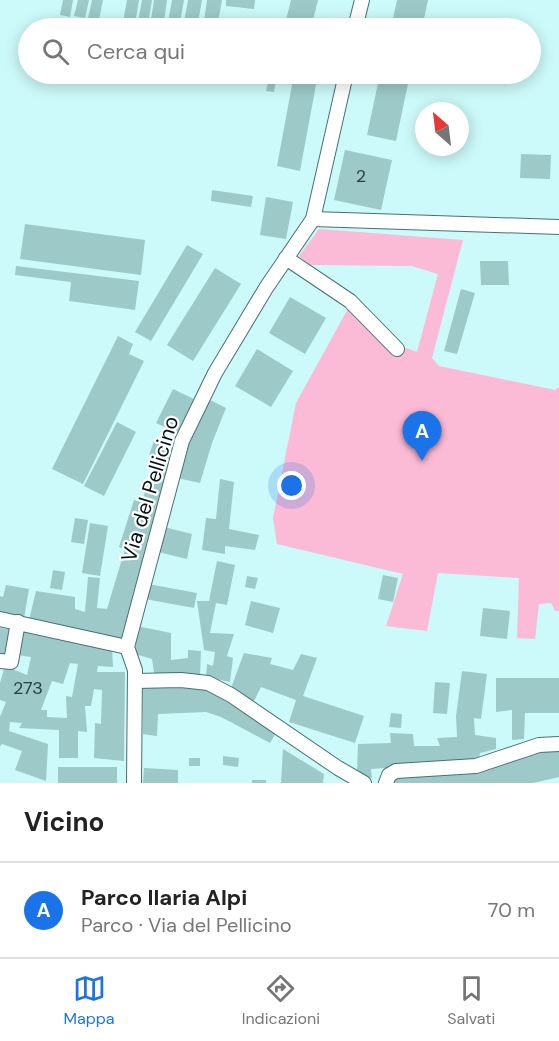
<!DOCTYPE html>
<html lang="it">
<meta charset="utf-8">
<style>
body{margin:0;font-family:"DM Sans",sans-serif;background:#f6f6f6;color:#222}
.compass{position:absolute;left:415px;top:102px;width:54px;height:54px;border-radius:50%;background:#fff;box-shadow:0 3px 15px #0003;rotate:332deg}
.you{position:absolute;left:292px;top:486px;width:21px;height:21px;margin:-15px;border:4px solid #fff;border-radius:50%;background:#1a73e8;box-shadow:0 0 0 9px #1a73e833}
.badge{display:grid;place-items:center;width:39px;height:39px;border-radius:50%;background:#1a73e8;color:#fff;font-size:20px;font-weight:700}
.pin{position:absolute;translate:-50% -50px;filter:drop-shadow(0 2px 3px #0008)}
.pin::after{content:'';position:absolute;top:32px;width:21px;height:18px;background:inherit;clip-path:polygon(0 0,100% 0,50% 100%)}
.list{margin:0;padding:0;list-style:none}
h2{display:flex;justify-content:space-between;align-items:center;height:78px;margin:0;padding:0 24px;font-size:26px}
h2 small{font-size:20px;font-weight:400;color:#767676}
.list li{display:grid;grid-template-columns:39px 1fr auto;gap:18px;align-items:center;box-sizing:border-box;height:96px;padding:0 24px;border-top:2px solid #e0e0e0}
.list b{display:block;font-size:22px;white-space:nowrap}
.list p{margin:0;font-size:20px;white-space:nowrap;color:#767676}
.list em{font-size:20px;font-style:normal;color:#767676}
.icon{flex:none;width:33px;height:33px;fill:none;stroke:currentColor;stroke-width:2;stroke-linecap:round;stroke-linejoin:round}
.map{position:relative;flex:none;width:559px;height:783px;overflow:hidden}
.search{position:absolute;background:#fff;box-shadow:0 3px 15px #0003;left:18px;right:18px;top:18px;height:66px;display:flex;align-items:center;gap:15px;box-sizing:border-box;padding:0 21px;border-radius:33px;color:#767676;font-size:22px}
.sheet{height:174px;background:#fff}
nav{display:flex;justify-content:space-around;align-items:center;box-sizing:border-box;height:84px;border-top:2px solid #e0e0e0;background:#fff;font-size:16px;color:#767676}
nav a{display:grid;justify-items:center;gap:3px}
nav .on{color:#1a73e8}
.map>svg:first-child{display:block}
</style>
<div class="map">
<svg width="559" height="783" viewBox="0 0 559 783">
<rect width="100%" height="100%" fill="#ccf9f9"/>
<path fill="#fbbad5" d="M319,229L463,240L432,358L439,366L555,390L559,387V611H555L551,603L539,604L535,639L517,638L519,578L438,573L427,631L386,626L403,574L277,544L273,518L296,403L350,305L397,352L406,348L417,352L438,274L412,266L310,265L299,256Z"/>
<g fill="#9dc9c9" fill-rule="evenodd">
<path d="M63,0H73L70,17L60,15Z"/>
<path d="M78,0H89L85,18L74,16Z"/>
<path d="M92,0H103L99,20L88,18Z"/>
<path d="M127,0H139L135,24L123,22Z"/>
<path d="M142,0H152L148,24L138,22Z"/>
<path d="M154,0H167L163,28L150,26Z"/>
<path d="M172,0H184L179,28H167Z"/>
<path d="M188,0H202L197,28H183Z"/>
<path d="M207,0H222L217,28H203Z"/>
<path d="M226,0H255L254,9L226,6Z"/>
<path d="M291,0H318L311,28H284Z"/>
<path d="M397,0H428L422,28H391Z"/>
<path d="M294,74H318L300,171L277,166Z"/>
<path d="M380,74H410L396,141L367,135Z"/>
<path d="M269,79L276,80L274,92L266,91Z"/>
<path d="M345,150L392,160L381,210L334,200Z"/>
<path d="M521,154L551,155L550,179L520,178Z"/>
<path d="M212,190L253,196L251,207L211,201Z"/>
<path d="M266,197L293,202L286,239L260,235Z"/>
<path d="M25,224L145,240L141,275L20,259Z"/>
<path d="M187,245L203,254L151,341L135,332Z"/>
<path d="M480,261H508L509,285H481Z"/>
<path d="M16,266L139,281L135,310L69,301L71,282L15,275Z"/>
<path d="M215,268L241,284L193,361L167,345Z"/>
<path d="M461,289L475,293L457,354L444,351Z"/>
<path d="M290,297L326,318L305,354L269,333Z"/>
<path d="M118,336L133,344L129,354L144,361L83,484L52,469Z"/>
<path d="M257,349L293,371L271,407L235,386Z"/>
<path d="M173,389L194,399L178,433L156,423Z"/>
<path d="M210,400L226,408L212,443L200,483L177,478L195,426Z"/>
<path d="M117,422L136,432L104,496L84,486Z"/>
<path d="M154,441L165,447L164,456L171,458L125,640L29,620L36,591L75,597V609L85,612L88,577L100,578L97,608L107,609L125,549L119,547L134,500L142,502L155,456L149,455Z"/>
<path d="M220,479L234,482L229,529L259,535L255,550L225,546V554L202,550L206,518L216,519Z"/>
<path d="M75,518L88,520L84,544L71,542Z"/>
<path d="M90,523L108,526L100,576L82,573Z"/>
<path d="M164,527L192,534L187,559L158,552Z"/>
<path d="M217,561L235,565L227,605L216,603L210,633L234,634L227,656L233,658L230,682L206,677L207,664L213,666L215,652L204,650L197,601H209Z"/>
<path d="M53,570L65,572L62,590L50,588Z"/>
<path d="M383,575L398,578L393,602L378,599Z"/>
<path d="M247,576L258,578L255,589L245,587Z"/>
<path d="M148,584L197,593L194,608L145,599Z"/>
<path d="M6,585L29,589L24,619L0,614V596L3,597Z"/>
<path d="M251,601L280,608L273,633L245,625Z"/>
<path d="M483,608L510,611L507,639L480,636Z"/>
<path d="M137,626L171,633V660L188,658V650L201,651L200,677L155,679L152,659L135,654Z"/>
<path d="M0,628L14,630L10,658L0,657Z"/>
<path d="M21,630L112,648L113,667L98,666L97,672H125L124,761L94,758L95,723L101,724L102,690L94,689L91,706H85L87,732L78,731V758H59V730L19,728L22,723L10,722L9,731L48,744L46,781L15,770L22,751L2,744L0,746V717L6,702L0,700V683L5,666L27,675L31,657L18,655ZM70,663L78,664L72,697L66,696L67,718L47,717V710H41L52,681L63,684Z"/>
<path d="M244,653L272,658L270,664L293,670L301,654L317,658L303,696L364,716L355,743L289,722L296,700L261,687L253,703L231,688Z"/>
<path d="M462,671L487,674L481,719L474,718L475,735L496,738V749L480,753L478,762L371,769L372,778L357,773L358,744L391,743L390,733L413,734L414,746H440L437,738L457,737L456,716Z"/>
<path d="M496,678H559V713H525L524,739L512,740V710L496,712Z"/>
<path d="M184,682L208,689L276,733L270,743L221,717L206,712L158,714L157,736L143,734V685Z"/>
<path d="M435,682L450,683L447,714L433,713Z"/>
<path d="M391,713L402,714L401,728L389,727Z"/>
<path d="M283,749L324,774L323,783H281Z"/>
<path d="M559,749V777L533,783H394V777L541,750Z"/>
<path d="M223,756L239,758L238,767L223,765Z"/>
<rect x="189" y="758" width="11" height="8"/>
<rect x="58" y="767" width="59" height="16"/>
<path d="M144,768L178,770V783H143Z"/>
<rect x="252" y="780" width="14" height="3"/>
</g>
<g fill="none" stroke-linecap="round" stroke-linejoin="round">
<defs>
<g id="minor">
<path d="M355,28L362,0"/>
<path d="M313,219L559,227"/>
<path d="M286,258L350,301L397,349"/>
<path d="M0,619L127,647"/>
<path d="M127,647L182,441L215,373L266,288L313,219L346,74"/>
<path d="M127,647L135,670L134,783"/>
<path d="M0,661L11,662L18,622"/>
<path d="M136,681L181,680L208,683L231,695L338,768L364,783"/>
<path d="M386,783L389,775L396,771L476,766L539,745L559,744"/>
</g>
</defs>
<use href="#minor" stroke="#477071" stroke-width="16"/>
<use href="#minor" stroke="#fff" stroke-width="14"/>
</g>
<g text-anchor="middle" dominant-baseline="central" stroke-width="4.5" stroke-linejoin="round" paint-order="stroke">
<g font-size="18" fill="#2a3f40">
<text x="361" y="176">2</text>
<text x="28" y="688">273</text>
</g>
<g font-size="21" fill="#031112" stroke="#fff">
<text transform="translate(150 489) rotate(-73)">Via del Pellicino</text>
</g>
</g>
</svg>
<svg class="compass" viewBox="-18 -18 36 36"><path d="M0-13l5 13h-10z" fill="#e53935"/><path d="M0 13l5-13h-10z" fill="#767676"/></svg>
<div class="you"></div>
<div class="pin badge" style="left:422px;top:461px">A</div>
<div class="search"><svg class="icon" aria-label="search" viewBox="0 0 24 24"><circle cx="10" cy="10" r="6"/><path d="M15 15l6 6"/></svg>Cerca qui</div>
</div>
<section class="sheet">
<h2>Vicino<small></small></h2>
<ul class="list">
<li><span class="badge">A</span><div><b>Parco Ilaria Alpi</b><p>Parco · Via del Pellicino</p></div><em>70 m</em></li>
</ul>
</section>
<nav>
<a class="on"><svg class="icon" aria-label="map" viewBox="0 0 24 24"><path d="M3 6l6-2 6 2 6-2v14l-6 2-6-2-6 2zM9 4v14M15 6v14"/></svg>Mappa</a>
<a><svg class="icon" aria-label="directions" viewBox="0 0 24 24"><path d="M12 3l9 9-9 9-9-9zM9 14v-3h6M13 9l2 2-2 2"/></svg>Indicazioni</a>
<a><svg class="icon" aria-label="saved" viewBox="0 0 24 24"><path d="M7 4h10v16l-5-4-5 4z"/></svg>Salvati</a>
</nav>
